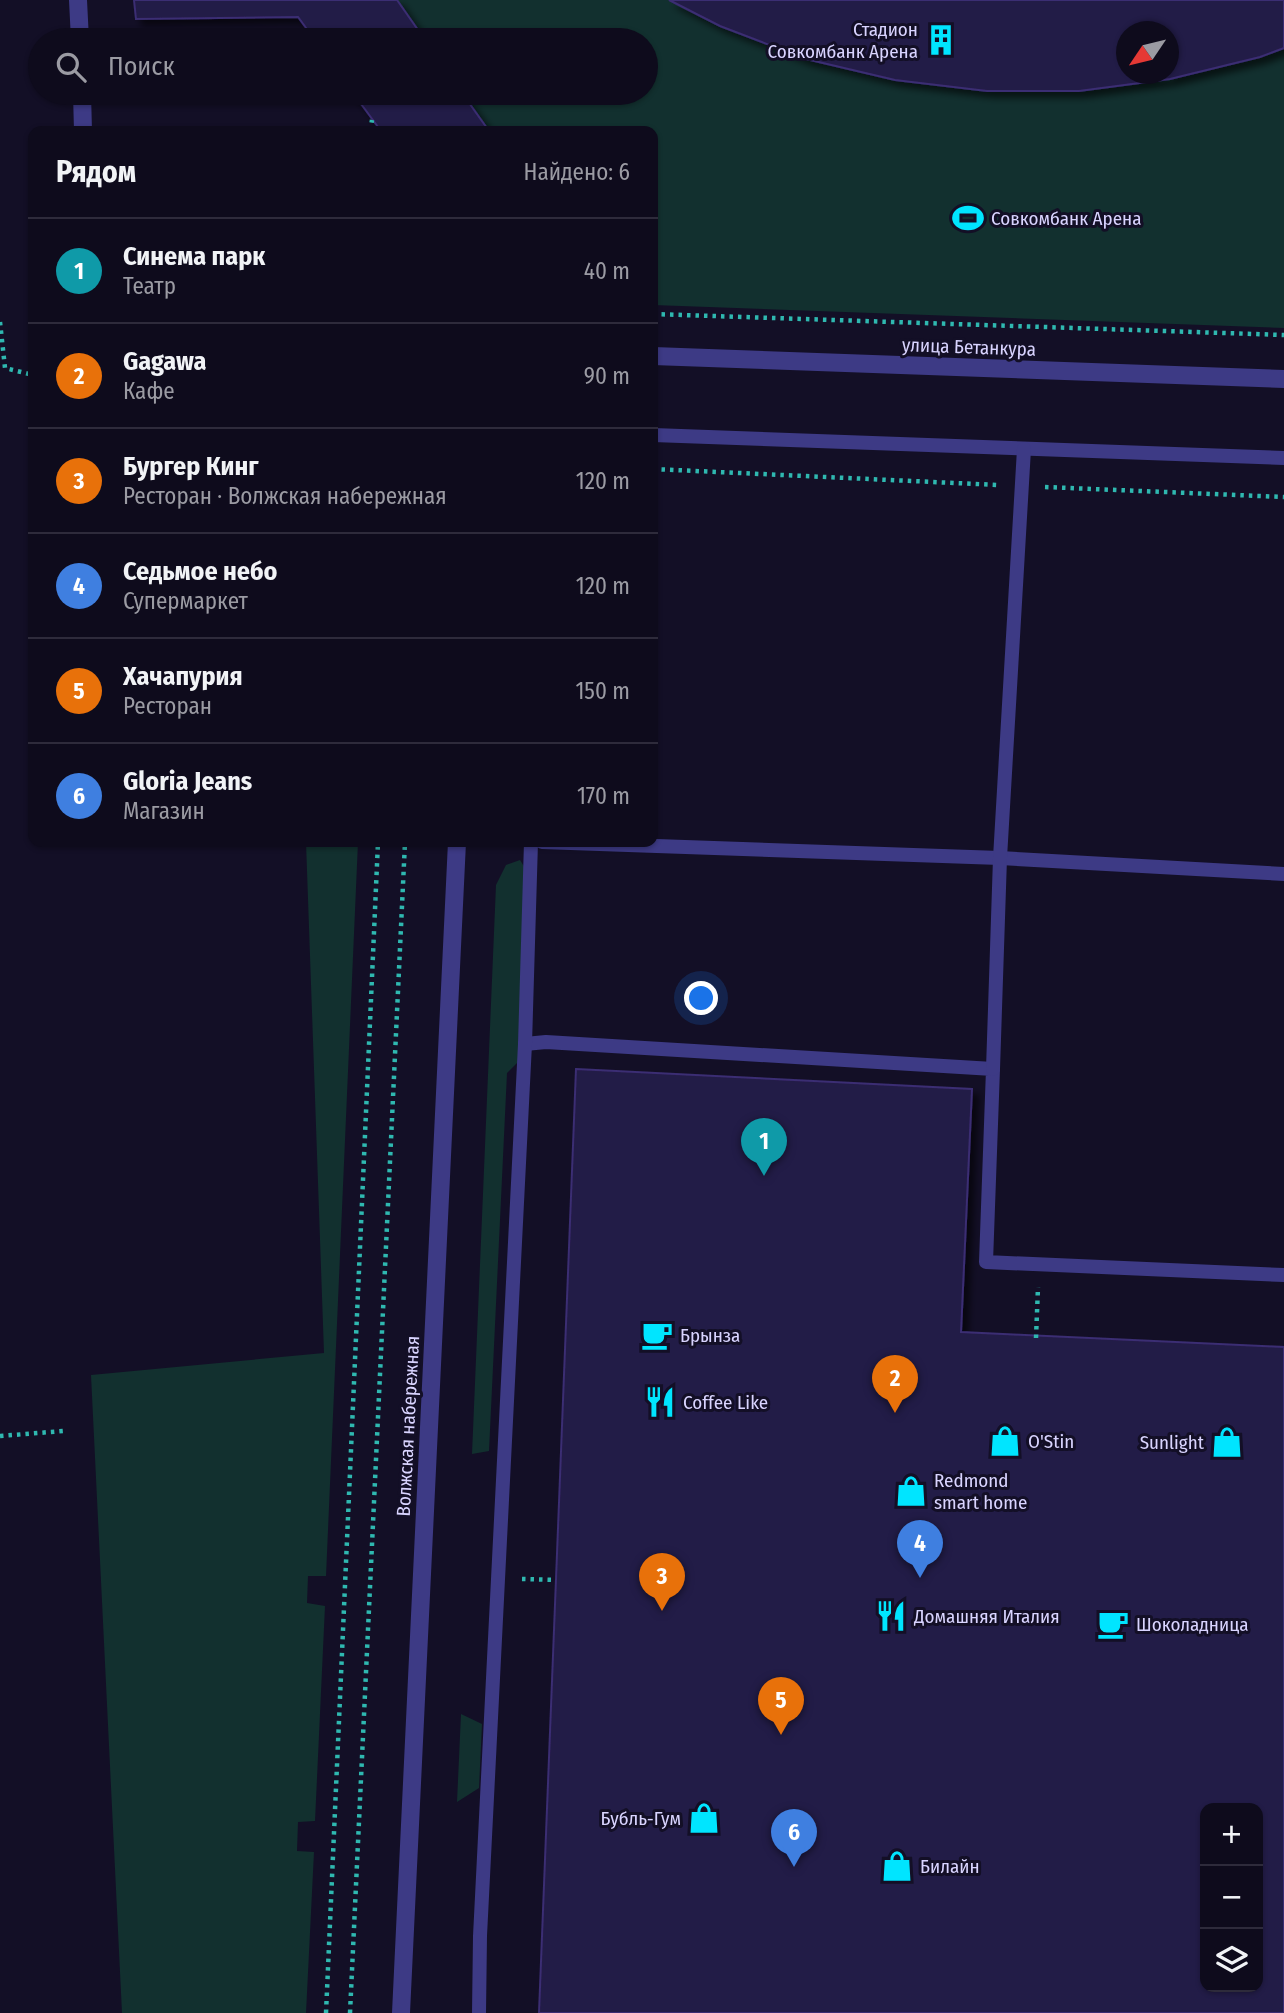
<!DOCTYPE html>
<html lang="ru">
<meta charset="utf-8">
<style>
body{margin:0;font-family:"Fira Sans Condensed",sans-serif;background:#1c1929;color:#f1f3f6}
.controls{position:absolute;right:21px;bottom:21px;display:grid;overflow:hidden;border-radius:14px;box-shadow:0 2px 5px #0004}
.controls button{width:63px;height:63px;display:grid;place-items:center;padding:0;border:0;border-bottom:2px solid #2e2b3b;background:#0e0b1c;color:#f1f3f6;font:35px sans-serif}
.compass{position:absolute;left:1116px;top:21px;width:63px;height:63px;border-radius:50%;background:#0e0b1c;box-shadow:0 2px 5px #0004;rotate:235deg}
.you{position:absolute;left:702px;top:999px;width:24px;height:24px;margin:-18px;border:5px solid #fff;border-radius:50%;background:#1a73e8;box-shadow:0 0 0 10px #1a73e833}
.badge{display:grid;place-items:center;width:46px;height:46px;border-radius:50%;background:#d93025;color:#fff;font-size:23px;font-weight:700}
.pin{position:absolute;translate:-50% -58px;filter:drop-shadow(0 2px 4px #0008)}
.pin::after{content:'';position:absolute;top:37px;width:24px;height:21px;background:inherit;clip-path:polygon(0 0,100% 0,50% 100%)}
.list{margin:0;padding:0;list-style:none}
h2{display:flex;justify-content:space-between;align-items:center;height:91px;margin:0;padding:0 28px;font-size:30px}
h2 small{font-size:23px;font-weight:400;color:#9b9ba3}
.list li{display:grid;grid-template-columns:46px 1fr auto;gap:21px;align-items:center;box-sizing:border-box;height:105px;padding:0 28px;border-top:2px solid #2e2b3b}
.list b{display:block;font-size:26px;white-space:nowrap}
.list p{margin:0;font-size:23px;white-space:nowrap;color:#9b9ba3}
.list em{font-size:23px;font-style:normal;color:#9b9ba3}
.icon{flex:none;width:38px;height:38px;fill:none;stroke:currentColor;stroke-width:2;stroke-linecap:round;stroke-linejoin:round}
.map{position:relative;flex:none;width:1284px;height:2013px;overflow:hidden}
.search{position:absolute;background:#0e0b1c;box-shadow:0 2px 5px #0004;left:28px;top:28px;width:630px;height:77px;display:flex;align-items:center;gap:18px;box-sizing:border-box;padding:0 24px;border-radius:38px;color:#9b9ba3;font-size:26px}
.panel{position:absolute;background:#0e0b1c;box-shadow:0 2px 5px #0004;left:28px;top:126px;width:630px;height:721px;border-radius:14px}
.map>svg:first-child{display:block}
</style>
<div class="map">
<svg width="1284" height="2013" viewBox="0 0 1284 2013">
<defs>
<filter id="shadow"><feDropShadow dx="6" dy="6" stdDeviation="3.5" flood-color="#0009"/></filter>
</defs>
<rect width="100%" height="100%" fill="#130f26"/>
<g fill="#12302f" fill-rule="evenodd">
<path d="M134,0H1284V328L653,305V131H381L353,93H646V40H315L298,17L136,19ZM1126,32H1168V74H1126Z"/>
<path d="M306,842H358L326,1576H308L307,1603L325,1606L315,1821L298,1822L297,1851L314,1852L306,2013H122L91,1375L324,1353Z"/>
<path d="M520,860L525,868L518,1062L507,1073L489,1451L472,1454L496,885L506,865Z"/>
<path d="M461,1714L482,1724L479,1788L457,1802Z"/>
</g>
<g fill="#241b47" stroke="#3b2d73" stroke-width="2" fill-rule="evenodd" filter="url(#shadow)">
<path d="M134,0H397L425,40H315L298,17L136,19Z"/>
<path d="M669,0H1284V48L1260,57L1170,79L1079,91H987L895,80L806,59L720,26ZM1126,32H1168V74H1126Z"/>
<path d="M353,93H462L489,131H381Z"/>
<path d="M576,1069L972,1089L961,1332L1284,1347V2013H539ZM1205,1808H1258V1987H1205Z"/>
</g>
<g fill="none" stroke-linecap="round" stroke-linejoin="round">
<g stroke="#2fb8b0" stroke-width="4.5" stroke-dasharray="3.5 5" stroke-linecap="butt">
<path d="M370,131L372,120"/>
<path d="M653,314L1284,335"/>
<path d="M0,322L5,368L33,375"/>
<path d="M653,469L998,485"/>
<path d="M1045,487L1284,497"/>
<path d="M1036,1338L1038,1287"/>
<path d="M0,1436L63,1431"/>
<path d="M522,1579L556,1580"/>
<path d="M326,2013L378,842"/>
<path d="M350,2013L405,842"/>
</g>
<g stroke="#3d3a85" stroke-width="14">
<path d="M653,435L1284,458"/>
<path d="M542,842L1000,858L1284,874"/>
<path d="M525,1044L546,1042L993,1069L986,1262L1284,1275"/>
<path d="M993,1069L1000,858L1024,449"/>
<path d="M479,2013L480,1936L525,1044L531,842"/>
</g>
<g stroke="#3d3a85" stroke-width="18">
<path d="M78,0L80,40"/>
<path d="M82,93L83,131"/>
<path d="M653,356L1284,379"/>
<path d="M401,2013L457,842"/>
</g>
</g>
<defs>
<symbol id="building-bare" viewBox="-9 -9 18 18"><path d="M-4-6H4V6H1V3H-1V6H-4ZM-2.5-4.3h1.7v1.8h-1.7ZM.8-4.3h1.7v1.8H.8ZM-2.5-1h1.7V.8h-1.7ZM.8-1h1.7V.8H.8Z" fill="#00e5ff" stroke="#130f26" stroke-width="2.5" paint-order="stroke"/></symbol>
<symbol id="stadium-bare" viewBox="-9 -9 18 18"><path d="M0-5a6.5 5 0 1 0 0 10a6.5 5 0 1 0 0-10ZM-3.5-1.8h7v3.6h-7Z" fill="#00e5ff" stroke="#130f26" stroke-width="2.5" paint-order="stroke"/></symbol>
<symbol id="cafe-bare" viewBox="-9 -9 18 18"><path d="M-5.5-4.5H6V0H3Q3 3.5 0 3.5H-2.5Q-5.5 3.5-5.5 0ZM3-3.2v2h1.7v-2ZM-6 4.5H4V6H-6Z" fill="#00e5ff" stroke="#130f26" stroke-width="2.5" paint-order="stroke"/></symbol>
<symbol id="restaurant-bare" viewBox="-9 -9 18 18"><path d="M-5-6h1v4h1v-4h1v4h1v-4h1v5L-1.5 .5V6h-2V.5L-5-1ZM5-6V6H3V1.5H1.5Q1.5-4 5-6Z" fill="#00e5ff" stroke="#130f26" stroke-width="2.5" paint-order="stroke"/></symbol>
<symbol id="shop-bare" viewBox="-9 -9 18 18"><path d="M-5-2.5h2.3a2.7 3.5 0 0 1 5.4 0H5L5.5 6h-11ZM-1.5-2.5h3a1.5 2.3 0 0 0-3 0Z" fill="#00e5ff" stroke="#130f26" stroke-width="2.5" paint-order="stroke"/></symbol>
</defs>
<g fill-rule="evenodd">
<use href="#building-bare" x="919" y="18" width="44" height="44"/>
<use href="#stadium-bare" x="946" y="196" width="44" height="44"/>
<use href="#cafe-bare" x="635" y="1313" width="44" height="44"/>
<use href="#restaurant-bare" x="638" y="1380" width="44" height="44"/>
<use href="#shop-bare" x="983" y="1419" width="44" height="44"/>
<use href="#shop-bare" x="1205" y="1420" width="44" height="44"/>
<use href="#shop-bare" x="889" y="1469" width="44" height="44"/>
<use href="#restaurant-bare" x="869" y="1594" width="44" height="44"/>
<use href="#cafe-bare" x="1091" y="1602" width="44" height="44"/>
<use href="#shop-bare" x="682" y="1796" width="44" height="44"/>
<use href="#shop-bare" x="875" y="1844" width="44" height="44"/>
</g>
<g text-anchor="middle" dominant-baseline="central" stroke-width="6" stroke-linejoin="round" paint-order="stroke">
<g font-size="19" fill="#d9d4ff" stroke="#130f26" text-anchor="start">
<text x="918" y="29" text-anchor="end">Стадион<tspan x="918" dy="22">Совкомбанк Арена</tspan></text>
<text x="991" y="218">Совкомбанк Арена</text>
<text x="680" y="1335">Брынза</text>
<text x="683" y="1402">Coffee Like</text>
<text x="1028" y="1441">O'Stin</text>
<text x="1204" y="1442" text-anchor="end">Sunlight</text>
<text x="934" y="1480">Redmond<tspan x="934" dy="22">smart home</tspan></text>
<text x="914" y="1616">Домашняя Италия</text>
<text x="1136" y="1624">Шоколадница</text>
<text x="681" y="1818" text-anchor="end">Бубль-Гум</text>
<text x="920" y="1866">Билайн</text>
</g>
<g font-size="19" fill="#d9d4ff" stroke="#130f26">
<text transform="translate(969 347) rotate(2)">улица Бетанкура</text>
<text transform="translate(408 1426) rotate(-87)">Волжская набережная</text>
</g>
</g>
</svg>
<div class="controls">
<button>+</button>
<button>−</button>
<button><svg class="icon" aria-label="layers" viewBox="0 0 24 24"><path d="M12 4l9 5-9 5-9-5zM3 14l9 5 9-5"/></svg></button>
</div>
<svg class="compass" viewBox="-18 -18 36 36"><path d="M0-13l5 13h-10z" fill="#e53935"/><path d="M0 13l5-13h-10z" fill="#9b9ba3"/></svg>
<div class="you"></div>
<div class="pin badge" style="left:764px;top:1176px;background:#0f9aa8">1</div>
<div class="pin badge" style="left:895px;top:1413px;background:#e8710a">2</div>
<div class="pin badge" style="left:662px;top:1611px;background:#e8710a">3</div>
<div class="pin badge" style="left:920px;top:1578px;background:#3f7fe0">4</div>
<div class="pin badge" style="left:781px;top:1735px;background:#e8710a">5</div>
<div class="pin badge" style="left:794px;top:1867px;background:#3f7fe0">6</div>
<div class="search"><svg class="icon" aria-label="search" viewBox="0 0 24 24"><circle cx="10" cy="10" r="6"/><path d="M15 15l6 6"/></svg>Поиск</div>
<section class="panel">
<h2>Рядом<small>Найдено: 6</small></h2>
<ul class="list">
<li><span class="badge" style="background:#0f9aa8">1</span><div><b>Синема парк</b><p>Театр</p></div><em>40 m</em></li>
<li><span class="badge" style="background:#e8710a">2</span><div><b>Gagawa</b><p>Кафе</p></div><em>90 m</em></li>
<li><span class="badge" style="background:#e8710a">3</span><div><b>Бургер Кинг</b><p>Ресторан · Волжская набережная</p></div><em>120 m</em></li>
<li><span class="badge" style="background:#3f7fe0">4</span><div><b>Седьмое небо</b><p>Супермаркет</p></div><em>120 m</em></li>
<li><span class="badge" style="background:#e8710a">5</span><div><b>Хачапурия</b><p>Ресторан</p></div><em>150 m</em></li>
<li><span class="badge" style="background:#3f7fe0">6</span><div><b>Gloria Jeans</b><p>Магазин</p></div><em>170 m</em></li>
</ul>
</section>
</div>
